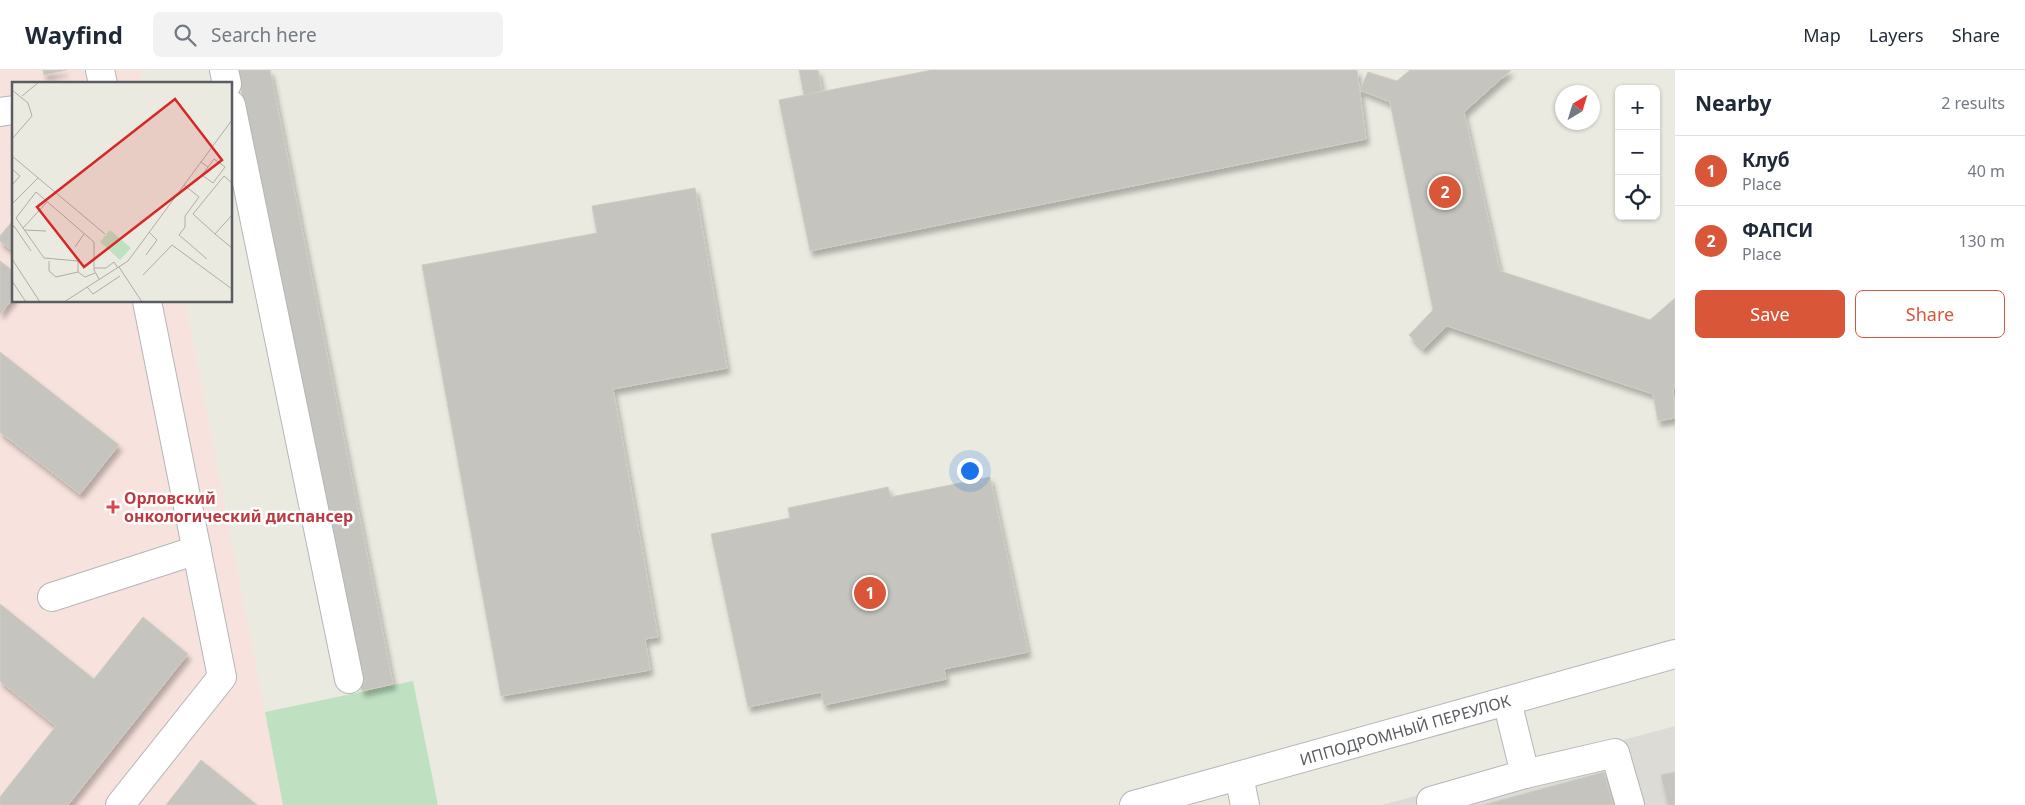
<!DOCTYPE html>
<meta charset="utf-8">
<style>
body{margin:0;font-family:"Noto Sans",sans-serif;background:#f2f2f3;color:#1f2937}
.controls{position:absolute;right:15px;top:15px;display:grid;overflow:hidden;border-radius:8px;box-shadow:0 1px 4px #0004}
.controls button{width:45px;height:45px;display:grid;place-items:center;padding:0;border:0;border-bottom:1px solid #e0e1e3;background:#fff;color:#1f2937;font:25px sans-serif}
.compass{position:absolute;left:1555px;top:15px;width:45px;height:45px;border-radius:50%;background:#fff;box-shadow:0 1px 4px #0004;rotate:38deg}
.you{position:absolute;left:969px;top:400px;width:18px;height:18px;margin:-12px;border:4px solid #fff;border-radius:50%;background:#1a73e8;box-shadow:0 0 0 8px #1a73e833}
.badge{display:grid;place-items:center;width:32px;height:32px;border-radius:50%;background:#d95639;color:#fff;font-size:16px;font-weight:700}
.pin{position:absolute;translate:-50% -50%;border:2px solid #fff;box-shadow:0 1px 5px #0006}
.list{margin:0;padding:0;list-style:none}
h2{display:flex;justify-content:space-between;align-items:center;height:65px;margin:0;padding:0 20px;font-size:21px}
h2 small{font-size:16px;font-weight:400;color:#747a83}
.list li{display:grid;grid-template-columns:32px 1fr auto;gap:15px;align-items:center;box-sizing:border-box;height:70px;padding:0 20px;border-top:1px solid #e0e1e3}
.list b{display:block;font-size:19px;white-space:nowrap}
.list p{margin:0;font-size:16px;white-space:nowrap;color:#747a83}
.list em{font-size:16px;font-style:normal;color:#747a83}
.actions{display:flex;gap:10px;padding:15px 20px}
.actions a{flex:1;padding:11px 0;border:1px solid #d95639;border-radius:8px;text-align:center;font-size:18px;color:#d95639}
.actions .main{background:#d95639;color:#fff}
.icon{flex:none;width:28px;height:28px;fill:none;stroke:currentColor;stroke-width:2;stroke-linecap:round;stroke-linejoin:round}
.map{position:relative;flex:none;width:1675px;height:735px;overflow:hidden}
header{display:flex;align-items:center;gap:30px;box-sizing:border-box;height:70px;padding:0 25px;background:#fff;border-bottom:1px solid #e0e1e3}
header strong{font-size:24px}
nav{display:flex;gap:28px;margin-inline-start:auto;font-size:18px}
.search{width:350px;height:45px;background:#f2f2f3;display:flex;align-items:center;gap:12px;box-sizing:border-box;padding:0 18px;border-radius:8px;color:#747a83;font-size:19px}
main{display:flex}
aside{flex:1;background:#fff}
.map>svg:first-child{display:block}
</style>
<header>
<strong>Wayfind</strong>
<div class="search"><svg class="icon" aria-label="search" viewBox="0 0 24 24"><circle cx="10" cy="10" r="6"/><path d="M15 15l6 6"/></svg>Search here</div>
<nav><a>Map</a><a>Layers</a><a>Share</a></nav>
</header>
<main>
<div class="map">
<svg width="1675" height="735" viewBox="0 0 1675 735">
<defs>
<filter id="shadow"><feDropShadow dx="3" dy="5.5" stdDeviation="2.5" flood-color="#0004"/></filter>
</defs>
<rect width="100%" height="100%" fill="#ebeae1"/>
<path fill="#dcdbd5" d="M1675,656V735H1382Z"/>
<path fill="#f8e2dd" d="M0,0H140L143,14H14V231H185L283,735H0Z"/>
<path fill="#bfe1c2" d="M413,611L438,735H283L265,642Z"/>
<g fill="#c6c4be" stroke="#cfccc0" filter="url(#shadow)">
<path d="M43,0H66L44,5Z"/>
<path d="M237,0H270L393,614L362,621Z"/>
<path d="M799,0H818L822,21L804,25Z"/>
<path d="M932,0H1357L1366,69L810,181L779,30Z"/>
<path d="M1410,0H1511L1464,42L1500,201L1650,250L1675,228V318L1673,320L1675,348L1658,351L1653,324L1447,256L1423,279L1409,265L1433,240L1390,32L1360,20L1368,2L1397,11Z"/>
<path d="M695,118L727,298L613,319L658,567L645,569L650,600L501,626L422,195L597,163L592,136Z"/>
<path d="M14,149V182L0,171V166Z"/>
<path d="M0,191L14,202V227L0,244Z"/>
<path d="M0,282L119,375L80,424L0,362Z"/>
<path d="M990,407L1028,582L944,599L946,609L824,635L821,622L748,637L711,464L790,448L788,438L888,417L891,427Z"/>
<path d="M0,534L94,609L143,547L188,584L68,735H0V727L56,656L0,611Z"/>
<path d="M201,690L257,735H166Z"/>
<path d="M1604,702L1613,735H1483Z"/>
<path d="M1675,702V735H1668L1661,705Z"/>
</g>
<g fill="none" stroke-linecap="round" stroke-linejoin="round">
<defs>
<g id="minor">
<path d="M100,0L103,14"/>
<path d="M224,0L227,14"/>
<path d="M231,35L349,609"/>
<path d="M0,42L14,40"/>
<path d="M52,527L197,480"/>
<path d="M1507,631L1525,704"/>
<path d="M1239,706L1245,735"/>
<path d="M120,735L222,607L147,231"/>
<path d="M1134,735L1675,584"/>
<path d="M1432,735L1431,731L1525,704L1615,683L1630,735"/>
</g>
</defs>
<use href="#minor" stroke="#b3b6ba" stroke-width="30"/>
<use href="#minor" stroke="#fff" stroke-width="28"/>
</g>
<path fill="#e0444e" stroke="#fff" stroke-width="2" d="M110.5 429.5h5v5h5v5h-5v5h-5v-5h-5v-5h5z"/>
<g text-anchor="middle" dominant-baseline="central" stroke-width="5" stroke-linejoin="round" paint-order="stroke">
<g font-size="16" font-weight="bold" fill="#be3a42" stroke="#fff" text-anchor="start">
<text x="124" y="428">Орловский<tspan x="124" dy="18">онкологический диспансер</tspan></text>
</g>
<g font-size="16" fill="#595c60" stroke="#fff">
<text transform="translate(1405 660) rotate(-16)">ИППОДРОМНЫЙ ПЕРЕУЛОК</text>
</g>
</g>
<g transform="translate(12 12)">
<rect width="220" height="220" fill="#ebeae1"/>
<path d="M98,148L119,166L108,178L88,160Z" fill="#bfe1c2"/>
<path fill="none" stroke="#adada9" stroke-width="1" d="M0,8L16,21L20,34L0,57M10,14L27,0M0,74L93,152M189,80L196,85L190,93L201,101L213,85L202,77L196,85M0,87L8,94L0,103M172,103L187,115L173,134V145L167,153L195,177M0,108V133M1,121L26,96M220,133L203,152L220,166M0,145L2,144L19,169M11,146L35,120M12,148L34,149M203,152L181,132L212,94L220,101M63,165L72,152M134,173L145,158L137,150M0,177L28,220M37,179V189L44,195L66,190V179L32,176L4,136L24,110L82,160V188L87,197M107,185L130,220M82,186H94L102,180L106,186M66,190L73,195L83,191M131,193L160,163L220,207M0,199L14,220M75,205L81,212L108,194M52,220L116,179L220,38"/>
<path fill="#d62828" fill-opacity="0.15" stroke="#d62828" stroke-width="2.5" d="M163,17L210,78L72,185L25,125Z"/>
<rect width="220" height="220" fill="none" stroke="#595c60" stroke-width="2.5"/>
</g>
</svg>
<div class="controls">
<button>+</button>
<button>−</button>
<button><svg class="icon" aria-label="locate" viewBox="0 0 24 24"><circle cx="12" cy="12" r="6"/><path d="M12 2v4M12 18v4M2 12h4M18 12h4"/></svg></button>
</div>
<svg class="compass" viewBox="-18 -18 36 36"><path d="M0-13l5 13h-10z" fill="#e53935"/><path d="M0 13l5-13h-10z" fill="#747a83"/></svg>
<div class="you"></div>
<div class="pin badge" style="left:870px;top:523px">1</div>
<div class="pin badge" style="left:1445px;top:122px">2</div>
</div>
<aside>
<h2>Nearby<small>2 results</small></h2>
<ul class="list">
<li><span class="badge">1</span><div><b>Клуб</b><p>Place</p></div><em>40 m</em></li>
<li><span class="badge">2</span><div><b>ФАПСИ</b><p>Place</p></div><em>130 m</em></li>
</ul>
<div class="actions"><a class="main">Save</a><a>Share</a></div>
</aside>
</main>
